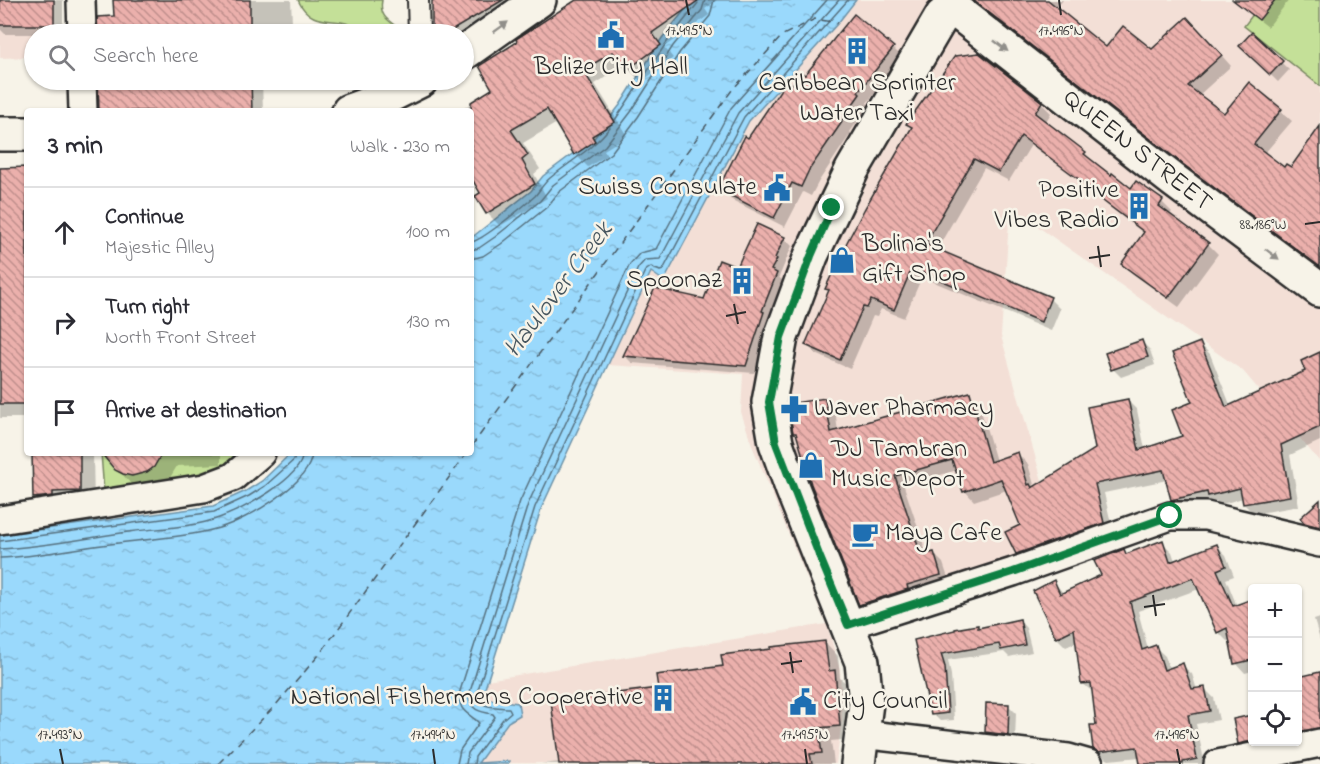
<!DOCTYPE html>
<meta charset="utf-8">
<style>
body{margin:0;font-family:"Indie Flower",sans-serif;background:#f2f2f3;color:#2b2b33}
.controls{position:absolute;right:18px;bottom:18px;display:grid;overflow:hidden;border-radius:6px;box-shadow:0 2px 4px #0004}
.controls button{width:54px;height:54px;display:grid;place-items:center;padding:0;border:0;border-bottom:2px solid #e1e1e2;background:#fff;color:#2b2b33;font:30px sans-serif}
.stop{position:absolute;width:18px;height:18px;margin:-14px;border:4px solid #0b8043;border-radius:50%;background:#fff}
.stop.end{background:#0b8043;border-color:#fff;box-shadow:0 2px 6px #0008}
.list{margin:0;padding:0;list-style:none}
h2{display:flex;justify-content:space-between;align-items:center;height:78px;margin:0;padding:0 24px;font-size:26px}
h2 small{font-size:20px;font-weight:400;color:#7c7c81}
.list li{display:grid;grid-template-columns:39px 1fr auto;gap:18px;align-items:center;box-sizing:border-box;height:90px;padding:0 24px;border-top:2px solid #e1e1e2}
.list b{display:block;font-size:22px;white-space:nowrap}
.list p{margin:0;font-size:20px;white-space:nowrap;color:#7c7c81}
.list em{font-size:20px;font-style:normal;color:#7c7c81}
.icon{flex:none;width:33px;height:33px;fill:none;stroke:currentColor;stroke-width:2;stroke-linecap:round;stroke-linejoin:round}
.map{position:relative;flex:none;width:1320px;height:764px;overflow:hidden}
.search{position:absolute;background:#fff;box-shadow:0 2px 4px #0004;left:24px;top:24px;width:450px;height:66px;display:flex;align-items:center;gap:15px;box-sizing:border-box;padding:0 21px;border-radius:33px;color:#7c7c81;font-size:22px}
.panel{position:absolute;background:#fff;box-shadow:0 2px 4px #0004;left:24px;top:108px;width:450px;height:348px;border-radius:6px}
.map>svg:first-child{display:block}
</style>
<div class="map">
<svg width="1320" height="764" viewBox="0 0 1320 764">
<defs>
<pattern id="water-ripples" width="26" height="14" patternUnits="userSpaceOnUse" patternTransform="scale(1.5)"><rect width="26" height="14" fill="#9ad9fc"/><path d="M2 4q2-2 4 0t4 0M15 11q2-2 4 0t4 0" fill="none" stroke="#85bad8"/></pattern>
<pattern id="building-back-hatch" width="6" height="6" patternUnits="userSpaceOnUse" patternTransform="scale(1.5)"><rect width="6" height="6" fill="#ebb0ac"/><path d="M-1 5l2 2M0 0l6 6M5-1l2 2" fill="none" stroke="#bf8f8c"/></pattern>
</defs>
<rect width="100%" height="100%" fill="#f7f3e8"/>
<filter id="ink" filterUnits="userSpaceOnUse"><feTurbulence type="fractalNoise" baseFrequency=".0167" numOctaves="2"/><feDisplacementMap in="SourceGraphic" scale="12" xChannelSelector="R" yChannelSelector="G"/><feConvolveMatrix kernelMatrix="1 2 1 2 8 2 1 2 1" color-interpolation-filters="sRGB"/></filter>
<g filter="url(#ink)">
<g fill="#f3dfd6">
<path d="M0,0H55V34H34V57L0,58Z"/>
<path d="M856,0H1320V462L1243,371L1010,207L1001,336L1062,551L844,621L827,624L840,670L842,719L836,764L478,763L508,722L519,715L518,703L482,698L487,680L826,624L753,448L741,412L743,374L608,365L651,272L663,281L749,121L838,23Z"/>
</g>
<g fill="#c4e098" stroke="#788662" stroke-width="1.5">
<path d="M298,0H382C378,20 394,22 405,34H357C347,9 314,35 298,0Z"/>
<path d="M1264,0H1320V86L1244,26Z"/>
<path d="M101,453H243L239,459L216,472L104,492Z"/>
</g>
<path fill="url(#water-ripples)" stroke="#6e93a8" stroke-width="1.5" d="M693,0H856L838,23L749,121L664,281L651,272L541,509L482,698L518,703L520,715L508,722L478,763L509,761L508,764H0V535L213,506L246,491L262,481L291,453H471V238L531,191L543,176L595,137L620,105L662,38Z"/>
<g fill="#0003" fill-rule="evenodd">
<path d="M0,0H63V34H5L0,29Z"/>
<path d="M115,0H291L292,22L261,24V34H98L99,18H115Z"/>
<path d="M434,0H525L464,34H434Z"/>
<path d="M581,0H717L705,9L709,15L664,47L673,58L641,82L625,65L595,84L627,136L604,150L607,155L588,167L575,154L557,123L523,143L540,169L534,174L547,198L500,226L487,213L482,193L471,175V111H459L494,90Z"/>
<path d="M977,0H1063L1056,9L1106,49L1152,51L1198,29L1231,66L1198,96L1224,115L1249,84L1292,121L1264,154L1284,169L1291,170L1320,129V268L1197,175L987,11Z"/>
<path d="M1233,0H1289L1268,27Z"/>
<path d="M1252,34L1289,70L1278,82L1241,46Z"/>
<path d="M893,48L903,58L867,103L869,105L850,132L851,133L819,181L811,196L803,192L785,227L730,199L720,188L748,140L791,89L805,77Z"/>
<path d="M98,80H262L263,111H100Z"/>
<path d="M1041,103L1051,113L1045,123L1085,153L1094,163L1132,190L1162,202L1172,212L1169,215L1208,244L1218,254L1179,307L1133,274L1123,264L1145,234L1107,205L1098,194L1031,145L1009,181L984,168L936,251L1050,299L1060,309L1051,331L922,277L904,318L881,309L877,317L873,316L850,369L816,354L806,344L830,291L827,289L912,129L908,124Z"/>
<path d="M27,168V418H0V169Z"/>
<path d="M784,238L792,246L779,277L784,282L769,319L771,321L754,373L632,363L625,356L705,301L738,268Z"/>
<path d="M1142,342L1150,350L1155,365L1121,377L1113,369Z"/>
<path d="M1200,344L1210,354L1231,407L1307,372L1320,353V441L1290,455L1299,506L1254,514L1244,504L1243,498L1219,505L1216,501L1182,509L1172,499L1167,480L1104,493L1113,532L1027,563L1017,554L1021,526L1007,490L974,501L965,491L957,470L904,486L927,555L933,553L943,563L950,584L870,614L860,604L798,436L795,433L825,400L835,409L838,432L969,394L979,404L996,461L1018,454L1028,464L1035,488L1097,450L1127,400L1137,410L1145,449L1184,437L1194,403Z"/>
<path d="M33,453H93L94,505L49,512L35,498Z"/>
<path d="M103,453H221V464L177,466L168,481L139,488L131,484Z"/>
<path d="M1320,503V532L1314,531L1302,518Z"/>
<path d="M1162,542L1172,552L1175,561L1217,546L1226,555L1234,576L1226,579L1237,606L1252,601V671L1245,673L1236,663L1231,640L1227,641L1218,632L1199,589L1138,611L1148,649L1155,647L1165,656L1170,670L1182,665L1192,674L1197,690L1205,689L1214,698L1219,720L1196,724L1205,764H1141L1140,757L1109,760L1105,758L1095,748L1098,726L1094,693L1082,683L1077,642L1066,647L1057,638L1054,582L1064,594L1103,576L1123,551L1127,555Z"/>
<path d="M1320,618V640L1314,620Z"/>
<path d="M1019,620L1026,628L1032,652L1009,657L1004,652L948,660L951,675L954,720L940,721L933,714L915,641L977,626L980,629Z"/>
<path d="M825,642L838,656L840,678L848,685L853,739L831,741L834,764H541L560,762L659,690L724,667ZM825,655H828L831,678H828Z"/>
<path d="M1314,675L1320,682V736L1298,740V679Z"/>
<path d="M1008,705L1016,713L1015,742L994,740L986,732Z"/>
<path d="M1252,717V742H1292L1247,751L1239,743L1235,720Z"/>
</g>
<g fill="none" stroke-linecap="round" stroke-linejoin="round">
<g stroke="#57717f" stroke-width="1.5">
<path d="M615,120L667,42L698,3"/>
<path d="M471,242C482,241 525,205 535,196C540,190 544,183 550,178C571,161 594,148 610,127"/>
<path d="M471,250L479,248L495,237L540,201L553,185L605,146L631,112L673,46L702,10L705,0"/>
<path d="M471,259L483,256L501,244L547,207L559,192L611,153L638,117L680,52L710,16L714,0"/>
<path d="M0,541L214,512L249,496L265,486L294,460L295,453"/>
<path d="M0,549C42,547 86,538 128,532C157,528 191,528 219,518C241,510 302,479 303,453"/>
<path d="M0,558C36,557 74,548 110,544C145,539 184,538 219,528C246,520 311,484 312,453"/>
<path d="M457,764L460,750L479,723C468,712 457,712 460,691L520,501L630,264L640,253L656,249L731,108L827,0"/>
<path d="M466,764L468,753L495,717L493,714C480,712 469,710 469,695L528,504L638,268L645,260L660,259L738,113L839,0"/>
<path d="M474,764L475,757L503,719L511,712L509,708C498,707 479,708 476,696L535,507L645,271L651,267L660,271L663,270L744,117L848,0"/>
</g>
<g stroke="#47565f" stroke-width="1.5" stroke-dasharray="8 6" stroke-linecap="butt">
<path d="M471,447L732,90L783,35L815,19L838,23"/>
<path d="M218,764L274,707L319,655L467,453"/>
</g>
</g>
<g fill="url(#building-back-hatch)" stroke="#2b2b2b" stroke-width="1.5">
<rect x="0" y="0" width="54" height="25"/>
<path d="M113,0H250V34H98L97,17L114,16Z"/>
<path d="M432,0H503L446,34H432Z"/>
<path d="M576,0H699L652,33L661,45L627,70L613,52L583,70L615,122L592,136L595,141L574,155L547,109L511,130L528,155L522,160L535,184L486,214L475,196L480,193L471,177V102L492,89L479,66L517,42L516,39Z"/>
<path d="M973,0H1048L1106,47L1123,26L1152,49L1187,17L1222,55L1188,86L1224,113L1249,82L1282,109L1254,144L1284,167L1286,164L1291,167L1320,126V267L1184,165Z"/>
<path d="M1233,0H1275L1259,20Z"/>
<path d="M854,14L894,47L858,92L860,94L841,121L842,122L809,170L801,187L792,183L774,218L718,189L745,136L748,138L785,83L790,87L801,72L805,75Z"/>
<path d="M1252,32L1283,61L1270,75L1239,46Z"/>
<path d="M979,53L1042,102L1035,113L1086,152L1084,154L1111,175L1112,173L1131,188L1136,181L1163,200L1159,206L1209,243L1168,298L1121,264L1144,232L1095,195L1097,193L1021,136L999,172L974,159L925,244L1051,297L1041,322L912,268L894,310L871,300L867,308L863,307L840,360L805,345L829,290L825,289L846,244L865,208L912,127L906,124L955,56Z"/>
<path d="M98,80H251L252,111H99Z"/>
<path d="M27,167V404H0V168Z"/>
<path d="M757,224L785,237L775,258L777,259L771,270L777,273L762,311L764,312L746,366L623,356L655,288L704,299L719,260L737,267Z"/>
<path d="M1142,340L1148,357L1111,370L1105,353Z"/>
<path d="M1200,342L1226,407L1305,371L1301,361L1320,352V427L1281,445L1290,496L1243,504L1240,488L1208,496L1207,492L1171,500L1163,470L1095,484L1104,523L1016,554L1005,532L1020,525L1001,479L963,492L952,460L895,476L921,555L934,552L941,575L907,585L908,589L859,605L811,484L796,433H793L788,404L825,398L831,432L970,392L990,462L1018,452L1028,485L1030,484L1032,488L1095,449L1087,407L1128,399L1139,450L1182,436L1172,410L1192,402L1172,353Z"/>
<path d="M32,453H80V491L53,492V496L33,498Z"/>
<path d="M101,453H162L154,467L147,472L132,476L123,474L115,470Z"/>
<path d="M1320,500V527L1304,523L1300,518Z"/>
<path d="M1163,540L1170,562L1217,544L1226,566L1217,570L1233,606L1252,599V660L1234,664L1227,628L1217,633L1193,578L1130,602L1142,650L1156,645L1164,670L1183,663L1192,689L1205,687L1210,711L1188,715L1197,759L1183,762V764H1140L1137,747L1098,752L1093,749L1090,725H1096L1091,683L1081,684L1074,629L1056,638L1033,591L1054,580L1060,594L1101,575L1094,561L1124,549L1126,554Z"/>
<path d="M1020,619L1025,645L1001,650L999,644L941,654L945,667L948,713L931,715L914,640L955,630V629L978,625V628Z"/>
<path d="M825,641L829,671L835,670L840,726L818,728L822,753L810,754L812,764H559L551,701L658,688L656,675L723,666L721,655L771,649V647Z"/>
<path d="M1320,672V728L1298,732V677Z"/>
<path d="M986,703L1009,704L1008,735L985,732Z"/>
<path d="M1252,715V741L1238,744L1233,719Z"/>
</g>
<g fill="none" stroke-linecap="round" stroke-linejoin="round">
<defs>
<path id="pedestrian" d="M418,0L419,34"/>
<g id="minor">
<path d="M81,0L82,34"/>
<path d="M82,80L83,111"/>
<path d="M0,520L204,488L233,477L261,453"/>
<path d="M848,625L1013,572L1170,516H1206L1320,543"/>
<path d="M861,734L1068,758L1089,764"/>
<path d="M1218,764L1320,743"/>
</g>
<path id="tertiary" d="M955,10L1173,180L1320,290"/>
<g id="secondary">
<path d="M464,53L539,0"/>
<path d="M349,111L385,98L421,80"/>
<path d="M0,134H27"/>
<path d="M858,764L866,703L862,662L792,488L776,443L769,402L781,337L811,256L852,170L942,16"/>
</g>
</defs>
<use href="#pedestrian" stroke="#2b2b2b" stroke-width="24"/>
<use href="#minor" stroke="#2b2b2b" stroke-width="32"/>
<use href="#tertiary" stroke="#2b2b2b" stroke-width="38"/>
<use href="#secondary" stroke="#2b2b2b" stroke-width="38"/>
<use href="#pedestrian" stroke="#f7f3e8" stroke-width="20"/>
<use href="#minor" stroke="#f7f3e8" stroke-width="27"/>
<use href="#tertiary" stroke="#f7f3e8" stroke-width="33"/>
<use href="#secondary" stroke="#f7f3e8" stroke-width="33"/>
</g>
<defs><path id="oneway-solid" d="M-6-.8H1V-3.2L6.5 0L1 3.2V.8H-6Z" transform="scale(1.5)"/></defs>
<g fill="#918f8a">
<use href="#oneway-solid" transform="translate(501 27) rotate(-36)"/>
<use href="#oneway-solid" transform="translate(1001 46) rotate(38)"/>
<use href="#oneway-solid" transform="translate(1272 254) rotate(37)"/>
</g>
</g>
<g fill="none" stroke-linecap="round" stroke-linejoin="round" filter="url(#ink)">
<path stroke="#0b8043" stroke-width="8" d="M832,208L811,256L781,337L769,402L776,443L819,555L848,625L1013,572L1170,516"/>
</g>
<path fill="none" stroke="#2b2b2b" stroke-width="2" d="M686,0L689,15M1059,0L1061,15M1305,224L1320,222M1098,246L1101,267M1089,258L1110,255M734,304L738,324M726,316L746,312M1153,595L1156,616M1144,607L1165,604M790,652L793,673M781,664L802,661M60,749L63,764M433,749L435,764M805,749L807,764M1177,749L1180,764"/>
<defs>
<symbol id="civic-bare" viewBox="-9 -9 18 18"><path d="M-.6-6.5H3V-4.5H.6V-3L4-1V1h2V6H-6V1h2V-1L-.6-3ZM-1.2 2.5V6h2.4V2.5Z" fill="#1f6fb2" stroke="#f7f3e8" stroke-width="2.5" paint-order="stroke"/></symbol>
<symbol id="building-bare" viewBox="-9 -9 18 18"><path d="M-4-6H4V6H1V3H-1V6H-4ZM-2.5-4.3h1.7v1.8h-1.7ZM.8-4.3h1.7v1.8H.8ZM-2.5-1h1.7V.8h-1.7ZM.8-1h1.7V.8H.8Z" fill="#1f6fb2" stroke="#f7f3e8" stroke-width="2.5" paint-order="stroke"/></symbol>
<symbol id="shop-bare" viewBox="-9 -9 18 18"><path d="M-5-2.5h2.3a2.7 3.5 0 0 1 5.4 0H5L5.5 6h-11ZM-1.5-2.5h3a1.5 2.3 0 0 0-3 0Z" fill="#1f6fb2" stroke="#f7f3e8" stroke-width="2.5" paint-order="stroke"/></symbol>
<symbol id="pharmacy-bare" viewBox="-9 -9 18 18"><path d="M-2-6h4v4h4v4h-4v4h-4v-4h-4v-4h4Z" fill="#1f6fb2" stroke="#f7f3e8" stroke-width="2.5" paint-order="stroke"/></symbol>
<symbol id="cafe-bare" viewBox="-9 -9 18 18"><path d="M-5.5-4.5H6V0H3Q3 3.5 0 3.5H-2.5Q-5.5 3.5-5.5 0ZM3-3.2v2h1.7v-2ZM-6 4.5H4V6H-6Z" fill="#1f6fb2" stroke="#f7f3e8" stroke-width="2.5" paint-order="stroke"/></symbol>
</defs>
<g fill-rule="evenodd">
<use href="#civic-bare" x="592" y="16" width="38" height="38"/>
<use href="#building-bare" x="838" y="32" width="38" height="38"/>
<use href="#civic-bare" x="758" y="169" width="38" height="38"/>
<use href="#building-bare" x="1120" y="187" width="38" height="38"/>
<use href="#shop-bare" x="823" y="241" width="38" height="38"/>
<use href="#building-bare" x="723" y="262" width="38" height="38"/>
<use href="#pharmacy-bare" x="775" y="390" width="38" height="38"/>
<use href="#shop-bare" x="792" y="446" width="38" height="38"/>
<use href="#cafe-bare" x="846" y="515" width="38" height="38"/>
<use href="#building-bare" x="644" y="679" width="38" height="38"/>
<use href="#civic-bare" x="784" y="683" width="38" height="38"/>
</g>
<g text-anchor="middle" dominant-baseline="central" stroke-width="5" stroke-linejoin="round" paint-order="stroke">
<g font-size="26" fill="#2b2b2b" stroke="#f7f3e8" text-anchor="start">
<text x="611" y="68" text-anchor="middle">Belize City Hall</text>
<text x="857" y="84" text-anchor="middle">Caribbean Sprinter<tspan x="857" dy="30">Water Taxi</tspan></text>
<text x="757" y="188" text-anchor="end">Swiss Consulate</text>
<text x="1119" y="191" text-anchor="end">Positive<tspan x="1119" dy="30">Vibes Radio</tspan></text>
<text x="862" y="245">Bolina's<tspan x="862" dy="30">Gift Shop</tspan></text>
<text x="722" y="281" text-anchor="end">Spoonaz</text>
<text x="814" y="409">Waver Pharmacy</text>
<text x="831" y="450">DJ Tambran<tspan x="831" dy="30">Music Depot</tspan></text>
<text x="885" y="534">Maya Cafe</text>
<text x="643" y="698" text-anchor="end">National Fishermens Cooperative</text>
<text x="823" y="702">City Council</text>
</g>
<g font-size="26" fill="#2b2b2b" stroke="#f7f3e8">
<text transform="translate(1137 151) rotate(38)">QUEEN STREET</text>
</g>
<g font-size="27" font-style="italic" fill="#47565f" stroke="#f7f3e8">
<text transform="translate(559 290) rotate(-53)">Haulover Creek</text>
</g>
</g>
<g font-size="15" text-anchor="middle" fill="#2b2b2b" stroke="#f7f3e8" stroke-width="5" stroke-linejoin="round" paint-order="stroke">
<text x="689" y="35">17.495°N</text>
<text x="1061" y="35">17.496°N</text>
<text x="1263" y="229">88.186°W</text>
<text x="60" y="739">17.493°N</text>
<text x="433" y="739">17.494°N</text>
<text x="805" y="739">17.495°N</text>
<text x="1177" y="739">17.496°N</text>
</g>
</svg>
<div class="controls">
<button>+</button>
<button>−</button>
<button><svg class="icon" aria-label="locate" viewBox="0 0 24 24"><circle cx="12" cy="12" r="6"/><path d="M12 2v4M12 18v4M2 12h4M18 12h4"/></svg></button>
</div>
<div class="stop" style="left:1170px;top:516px"></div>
<div class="stop end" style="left:832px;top:208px"></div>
<div class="search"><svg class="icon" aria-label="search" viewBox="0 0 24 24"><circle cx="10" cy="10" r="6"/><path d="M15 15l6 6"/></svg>Search here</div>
<section class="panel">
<h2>3 min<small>Walk · 230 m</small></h2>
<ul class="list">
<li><svg class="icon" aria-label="ahead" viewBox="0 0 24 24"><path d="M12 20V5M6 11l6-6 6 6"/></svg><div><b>Continue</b><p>Majestic Alley</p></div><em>100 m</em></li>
<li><svg class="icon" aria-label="right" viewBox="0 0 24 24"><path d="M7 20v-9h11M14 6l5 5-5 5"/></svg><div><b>Turn right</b><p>North Front Street</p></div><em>130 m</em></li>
<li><svg class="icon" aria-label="arrive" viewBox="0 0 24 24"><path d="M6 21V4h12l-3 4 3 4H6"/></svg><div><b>Arrive at destination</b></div></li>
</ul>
</section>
</div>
